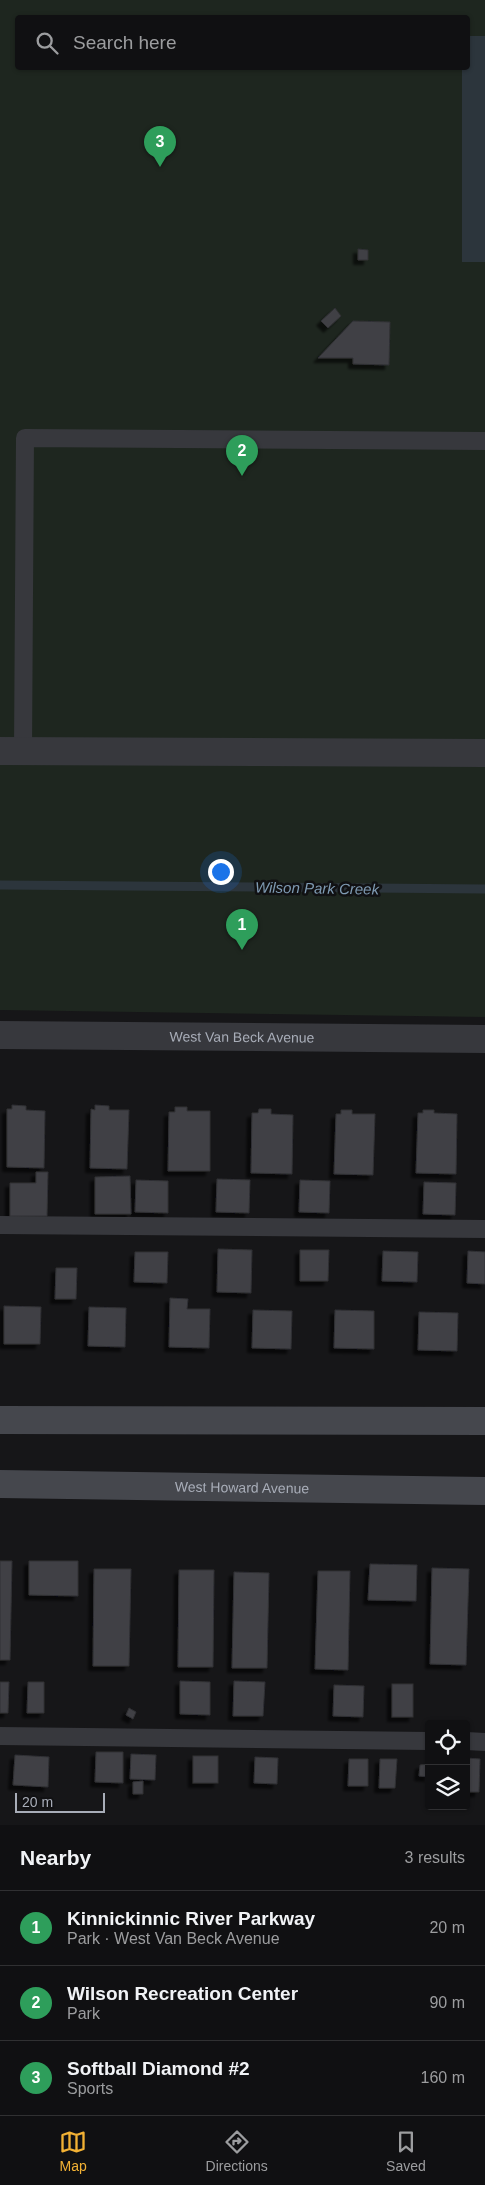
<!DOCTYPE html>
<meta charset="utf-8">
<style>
body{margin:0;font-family:Helvetica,sans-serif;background:#19191b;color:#f1f3f6}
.controls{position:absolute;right:15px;bottom:15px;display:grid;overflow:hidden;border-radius:5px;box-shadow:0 1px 4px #0004}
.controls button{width:45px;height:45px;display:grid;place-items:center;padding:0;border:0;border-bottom:1px solid #303032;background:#101012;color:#f1f3f6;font:25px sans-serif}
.scale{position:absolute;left:15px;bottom:12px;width:90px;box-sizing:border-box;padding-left:5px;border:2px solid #a8adb8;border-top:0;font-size:14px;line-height:18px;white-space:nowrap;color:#a8adb8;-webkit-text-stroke:4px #111113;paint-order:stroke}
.you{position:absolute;left:220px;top:871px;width:18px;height:18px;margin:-12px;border:4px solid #fff;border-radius:50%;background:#1a73e8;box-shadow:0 0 0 8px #1a73e833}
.badge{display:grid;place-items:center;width:32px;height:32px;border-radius:50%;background:#f2b134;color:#fff;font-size:16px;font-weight:700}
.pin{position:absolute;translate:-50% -41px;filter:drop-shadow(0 1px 2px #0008)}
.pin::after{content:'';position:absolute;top:26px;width:18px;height:15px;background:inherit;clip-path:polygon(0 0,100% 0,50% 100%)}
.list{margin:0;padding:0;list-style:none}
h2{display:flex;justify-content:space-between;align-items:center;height:65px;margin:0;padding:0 20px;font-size:21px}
h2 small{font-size:16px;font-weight:400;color:#9c9d9f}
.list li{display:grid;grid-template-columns:32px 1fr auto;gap:15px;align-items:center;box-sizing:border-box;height:75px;padding:0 20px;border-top:1px solid #303032}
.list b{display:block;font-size:19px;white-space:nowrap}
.list p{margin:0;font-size:16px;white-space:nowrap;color:#9c9d9f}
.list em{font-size:16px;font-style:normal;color:#9c9d9f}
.icon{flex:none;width:28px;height:28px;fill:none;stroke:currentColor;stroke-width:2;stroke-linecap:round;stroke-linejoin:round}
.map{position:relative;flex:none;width:485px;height:1825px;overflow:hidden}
.search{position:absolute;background:#101012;box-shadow:0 1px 4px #0004;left:15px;right:15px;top:15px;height:55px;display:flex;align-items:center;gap:12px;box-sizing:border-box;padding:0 18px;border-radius:5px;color:#9c9d9f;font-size:19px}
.sheet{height:290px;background:#101012}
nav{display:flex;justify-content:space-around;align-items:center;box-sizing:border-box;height:70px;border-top:1px solid #303032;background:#101012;font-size:14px;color:#9c9d9f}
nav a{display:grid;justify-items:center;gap:2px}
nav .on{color:#f2b134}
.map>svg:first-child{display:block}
</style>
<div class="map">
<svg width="485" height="1825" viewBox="0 0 485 1825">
<defs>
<filter id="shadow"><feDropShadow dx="-4.5" dy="4.5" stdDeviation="1" flood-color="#0009"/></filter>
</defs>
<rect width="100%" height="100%" fill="#161618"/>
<path fill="#1e261f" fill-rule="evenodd" d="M0,0H485V1017L0,1010ZM18,18H468V68H18Z"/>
<path fill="#2c353c" d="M468,36H485V262H462V68H468Z"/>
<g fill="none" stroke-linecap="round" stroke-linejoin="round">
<path stroke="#2c353c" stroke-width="9" d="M0,885L485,889"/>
</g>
<g fill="#404145" stroke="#303034" filter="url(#shadow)">
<path d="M358,249L368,250V260H358Z"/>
<path d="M335,308L341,316L328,328L321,321Z"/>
<path d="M353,321L390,322L389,365L353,364V358H318Z"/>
<path d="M12,1105L26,1106V1110L45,1111L44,1168L7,1167V1109H12Z"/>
<path d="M95,1105L109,1106V1110H129L127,1169L90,1168L91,1109L95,1110Z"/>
<path d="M175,1107H187V1111H210V1171H168L169,1112H175Z"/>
<path d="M259,1109H271V1114L293,1115L292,1174L251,1173L252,1113H258Z"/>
<path d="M341,1110H352V1114H375L373,1175L334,1174L336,1114H341Z"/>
<path d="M423,1110H434V1113L457,1114L456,1174L416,1173L418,1113H423Z"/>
<path d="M36,1172H48L47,1216H10V1183H36Z"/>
<path d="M130,1176L131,1214H95V1177Z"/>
<path d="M217,1179L250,1180L249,1213L216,1212Z"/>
<path d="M136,1180L168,1181V1213L135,1212Z"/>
<path d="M300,1180L330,1181L329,1213L299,1212Z"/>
<path d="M424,1182L456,1183L455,1215L423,1214Z"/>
<path d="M218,1249L252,1250L251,1293L217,1292Z"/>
<path d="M300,1250H329L328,1281H300Z"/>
<path d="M383,1251L418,1252L417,1282L382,1281Z"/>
<path d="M468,1251L485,1252V1284L467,1283Z"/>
<path d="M135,1252H168L167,1283L134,1282Z"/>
<path d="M56,1268H77L76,1299H55Z"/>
<path d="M170,1298L188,1299L187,1309H210L209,1348L169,1347Z"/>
<path d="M4,1306L41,1307L40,1344H4Z"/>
<path d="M89,1307L126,1308L125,1347L88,1346Z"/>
<path d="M253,1310L292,1311L291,1349L252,1348Z"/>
<path d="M335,1310L374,1311V1349L334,1348Z"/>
<path d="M419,1312L458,1313L457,1351L418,1350Z"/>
<path d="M0,1561H12L10,1660H0Z"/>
<path d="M29,1561H78V1596L29,1595Z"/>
<path d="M370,1564L417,1565L416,1601L368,1600Z"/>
<path d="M432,1568L469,1569L466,1665L430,1664Z"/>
<path d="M94,1569H131L129,1666H93Z"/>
<path d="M179,1570H214L213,1667H178Z"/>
<path d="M318,1571H350L348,1670L315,1669Z"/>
<path d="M234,1572L269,1573L267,1668H232Z"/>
<path d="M180,1681L210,1682V1715L180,1714Z"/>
<path d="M234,1681L265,1682L263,1716H233Z"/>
<path d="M0,1682H9L8,1713H0Z"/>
<path d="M28,1682H44V1713H27Z"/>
<rect x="392" y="1684" width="21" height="33"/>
<path d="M334,1685L364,1686L363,1717L333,1716Z"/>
<path d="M129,1708L136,1712L133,1719L126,1715Z"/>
<path d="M96,1752H123V1783L95,1782Z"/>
<path d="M131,1754L156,1755L155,1780L130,1779Z"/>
<path d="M15,1755L49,1757L48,1787L13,1785Z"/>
<rect x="193" y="1756" width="25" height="27"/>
<path d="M255,1757L278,1758L277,1784L254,1783Z"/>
<path d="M466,1758L480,1759L479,1792H466Z"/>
<path d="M349,1759H368V1786H348Z"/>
<path d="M380,1759H397L395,1788H379Z"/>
<path d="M429,1764V1777L419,1776L420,1765Z"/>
<path d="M143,1781V1794H133V1782Z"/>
</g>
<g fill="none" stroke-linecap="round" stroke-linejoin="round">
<g stroke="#37383d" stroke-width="18">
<path d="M23,752L25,438L485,441"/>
<path d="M0,1225L485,1229"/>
<path d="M0,1736L429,1741"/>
<path d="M466,1741L485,1742"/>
</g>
<g stroke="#37383d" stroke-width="28">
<path d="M0,751L485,753"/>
<path id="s1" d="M0,1035L485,1039"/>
</g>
<g stroke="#45474d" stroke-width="28">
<path d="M0,1420L485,1421"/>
<path id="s2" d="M0,1484L485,1491"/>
</g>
</g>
<g text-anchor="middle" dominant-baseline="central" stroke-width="5" stroke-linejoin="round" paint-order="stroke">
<g font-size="14" fill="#a8adb8" stroke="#111113">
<text stroke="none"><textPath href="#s1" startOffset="242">West Van Beck Avenue</textPath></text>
<text stroke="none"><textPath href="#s2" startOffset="242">West Howard Avenue</textPath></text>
</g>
<g font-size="15" font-style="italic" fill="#7f9bb3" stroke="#111113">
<text transform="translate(317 888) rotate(1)">Wilson Park Creek</text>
</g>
</g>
</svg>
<div class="controls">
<button><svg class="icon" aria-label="locate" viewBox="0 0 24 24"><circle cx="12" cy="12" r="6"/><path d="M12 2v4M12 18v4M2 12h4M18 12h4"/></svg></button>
<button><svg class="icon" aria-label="layers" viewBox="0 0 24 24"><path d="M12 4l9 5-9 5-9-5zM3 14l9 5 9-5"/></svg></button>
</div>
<div class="scale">20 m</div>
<div class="you"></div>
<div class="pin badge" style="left:242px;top:950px;background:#2e9e5b">1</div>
<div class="pin badge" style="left:242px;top:476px;background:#2e9e5b">2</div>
<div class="pin badge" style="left:160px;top:167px;background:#2e9e5b">3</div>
<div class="search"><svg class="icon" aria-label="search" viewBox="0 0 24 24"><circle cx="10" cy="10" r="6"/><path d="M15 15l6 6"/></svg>Search here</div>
</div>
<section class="sheet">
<h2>Nearby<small>3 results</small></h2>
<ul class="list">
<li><span class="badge" style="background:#2e9e5b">1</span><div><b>Kinnickinnic River Parkway</b><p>Park · West Van Beck Avenue</p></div><em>20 m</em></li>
<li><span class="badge" style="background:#2e9e5b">2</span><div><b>Wilson Recreation Center</b><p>Park</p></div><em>90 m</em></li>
<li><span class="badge" style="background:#2e9e5b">3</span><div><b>Softball Diamond #2</b><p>Sports</p></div><em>160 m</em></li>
</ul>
</section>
<nav>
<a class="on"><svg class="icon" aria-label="map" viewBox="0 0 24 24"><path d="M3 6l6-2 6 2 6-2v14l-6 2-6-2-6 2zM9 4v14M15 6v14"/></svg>Map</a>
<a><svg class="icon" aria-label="directions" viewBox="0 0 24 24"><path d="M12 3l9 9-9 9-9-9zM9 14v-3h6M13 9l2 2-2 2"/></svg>Directions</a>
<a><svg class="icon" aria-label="saved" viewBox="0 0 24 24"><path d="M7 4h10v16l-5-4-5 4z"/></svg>Saved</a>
</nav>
